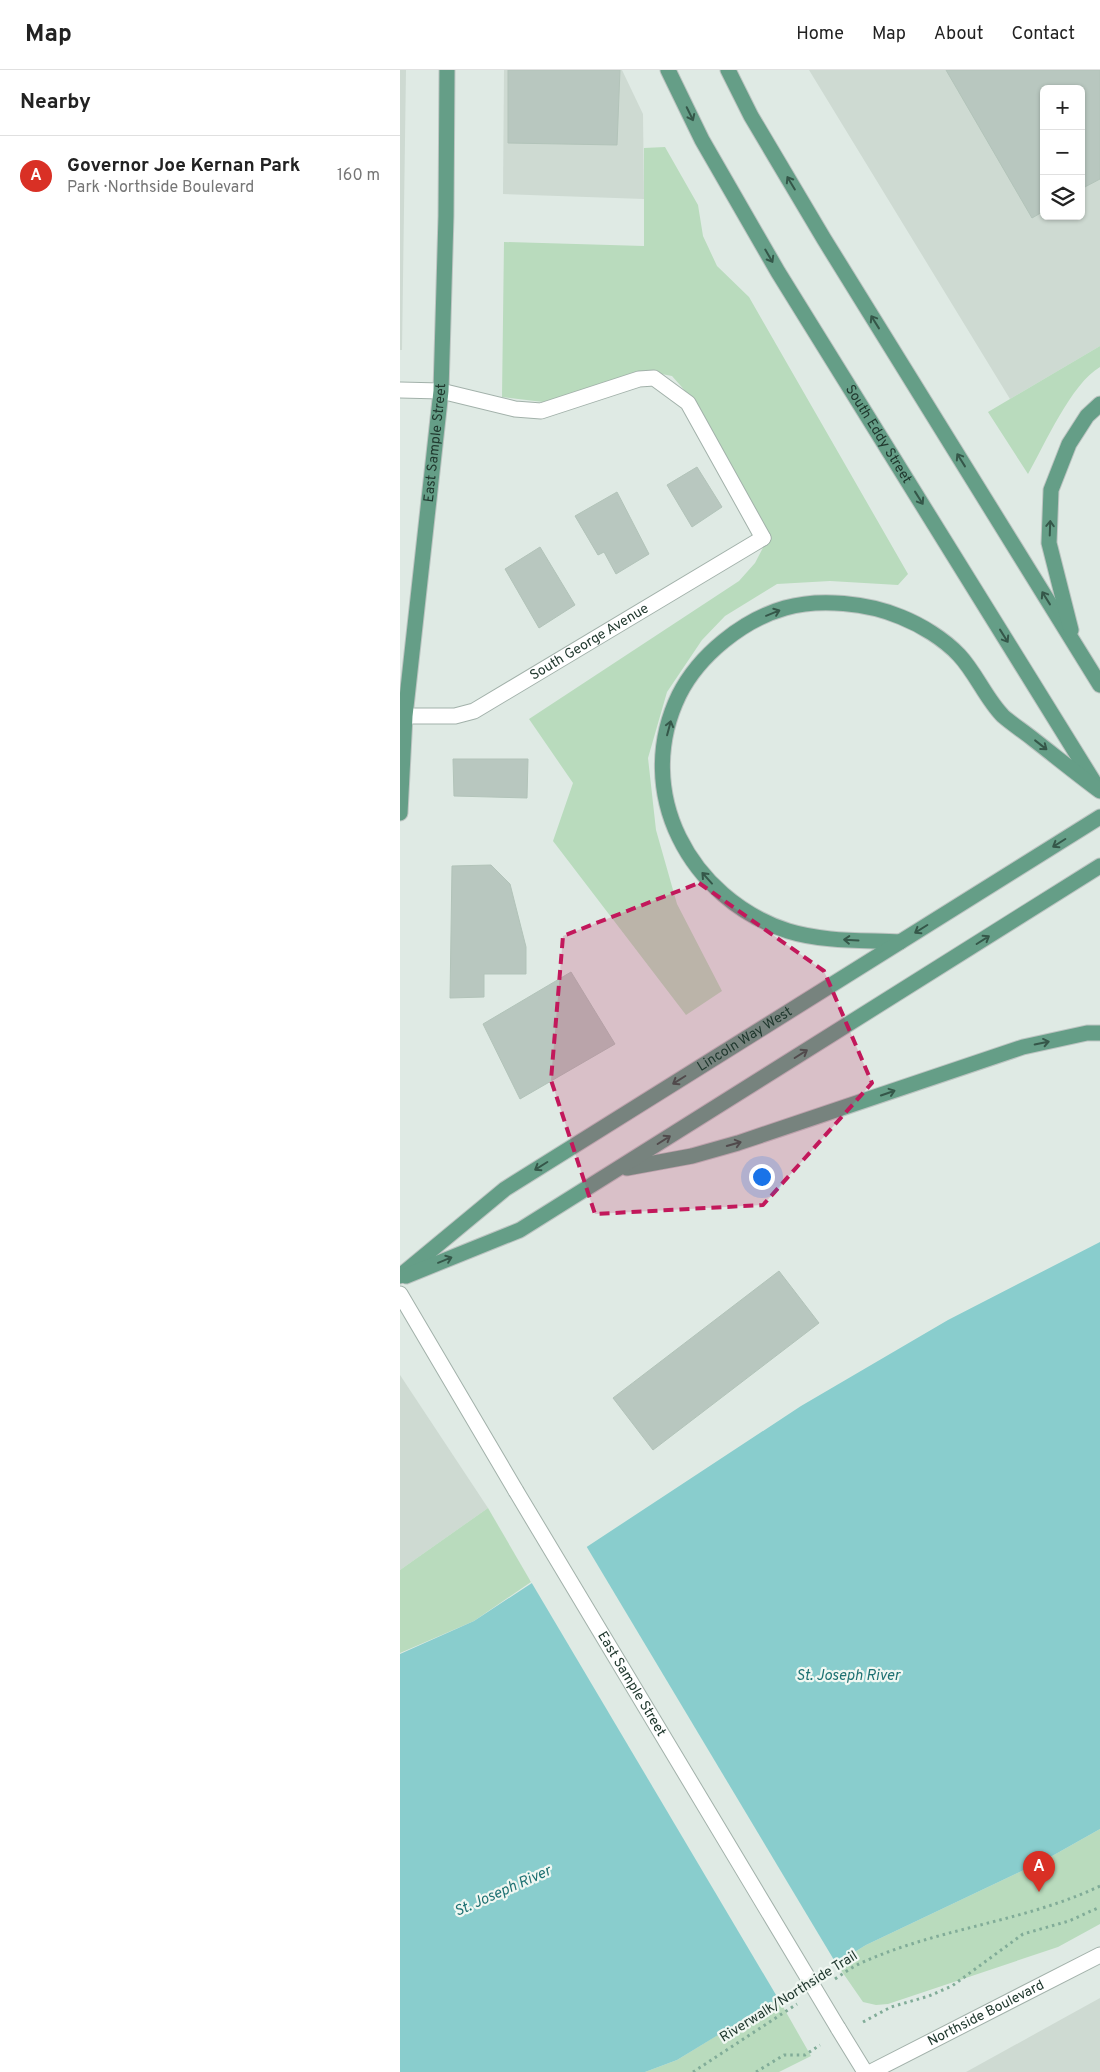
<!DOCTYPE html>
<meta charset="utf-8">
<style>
body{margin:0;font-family:Overpass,sans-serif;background:#f6f6f6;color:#222}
.controls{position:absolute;right:15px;top:15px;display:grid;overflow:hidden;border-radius:8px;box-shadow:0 1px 4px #0004}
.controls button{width:45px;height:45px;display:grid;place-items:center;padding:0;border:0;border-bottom:1px solid #e0e0e0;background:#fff;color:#222;font:25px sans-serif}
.you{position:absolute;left:361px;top:1106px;width:18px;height:18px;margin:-12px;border:4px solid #fff;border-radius:50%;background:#1a73e8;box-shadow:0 0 0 8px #1a73e833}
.badge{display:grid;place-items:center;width:32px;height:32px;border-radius:50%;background:#d93025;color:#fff;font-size:16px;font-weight:700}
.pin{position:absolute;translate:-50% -41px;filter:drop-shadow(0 1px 2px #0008)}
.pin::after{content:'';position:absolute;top:26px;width:18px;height:15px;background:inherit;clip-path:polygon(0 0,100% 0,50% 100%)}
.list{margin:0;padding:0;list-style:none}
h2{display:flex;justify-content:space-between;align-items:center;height:65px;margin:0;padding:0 20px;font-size:21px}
h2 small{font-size:16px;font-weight:400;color:#767676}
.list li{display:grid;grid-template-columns:32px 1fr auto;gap:15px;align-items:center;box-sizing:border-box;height:80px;padding:0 20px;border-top:1px solid #e0e0e0}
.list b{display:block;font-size:19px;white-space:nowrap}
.list p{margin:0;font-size:16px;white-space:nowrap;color:#767676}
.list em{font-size:16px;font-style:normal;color:#767676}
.icon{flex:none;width:28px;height:28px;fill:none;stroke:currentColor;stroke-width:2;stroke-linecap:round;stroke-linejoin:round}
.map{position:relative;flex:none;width:700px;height:2002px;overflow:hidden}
header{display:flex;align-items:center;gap:30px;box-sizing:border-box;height:70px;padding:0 25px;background:#fff;border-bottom:1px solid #e0e0e0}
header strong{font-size:24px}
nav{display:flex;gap:28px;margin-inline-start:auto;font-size:18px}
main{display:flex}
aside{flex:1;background:#fff}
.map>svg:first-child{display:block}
</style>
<header>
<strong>Map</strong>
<nav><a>Home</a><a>Map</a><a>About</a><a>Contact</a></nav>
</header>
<main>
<aside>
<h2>Nearby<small></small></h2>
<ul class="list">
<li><span class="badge">A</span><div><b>Governor Joe Kernan Park</b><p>Park · Northside Boulevard</p></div><em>160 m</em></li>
</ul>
</aside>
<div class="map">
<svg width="700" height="2002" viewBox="0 0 700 2002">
<rect width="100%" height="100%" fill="#dfeae4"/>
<g fill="#cedad2" fill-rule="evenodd">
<path d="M0,0H6L2,280H0Z"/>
<path d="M104,0H222L243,44L244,129L103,124Z"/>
<path d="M409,0H700V276L610,329ZM644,19H681V146H644Z"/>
<path d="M0,1305L88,1438L0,1500Z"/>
<path d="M700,1928V2002H566Z"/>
</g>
<g fill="#b9dbbd">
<path d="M265,77L298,135L303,166L317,196L349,227L508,504L498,515L430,511L377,514L325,546L302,570L267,622L248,688L256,760L277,834L322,921L286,945L153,771L173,713L129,649L339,511L355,493L368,468L295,332L272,306L246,301L187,321L143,332L102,327L104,172L244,176V78Z"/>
<path d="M700,276V297C671,314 645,374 628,404L588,342Z"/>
<path d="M88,1438L131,1512L74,1551L0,1583V1500Z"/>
<path d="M700,1759V1854L658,1877L488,1934L476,1935L463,1932L436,1893L466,1875L645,1790Z"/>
<path d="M378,1928L411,1986L379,2002H245L277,1990Z"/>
</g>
<path fill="#89cdcd" d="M700,1172V1759L645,1790L466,1875L277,1990L245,2002H0V1584L74,1551L401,1336L548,1250Z"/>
<path fill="#dfeae4" d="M185,1474L437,1895L379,1930L130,1510Z"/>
<g fill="#b8c7bf" stroke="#b2c3b9">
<path d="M108,0H220L217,75L108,73Z"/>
<path d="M546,0H700V109L681,119V19H644V141L632,148Z"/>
<path d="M297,397L322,437L292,457L267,415Z"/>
<path d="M217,422L249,484L216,504L204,482L198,485L175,446Z"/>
<path d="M140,477L175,535L139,558L105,499Z"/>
<path d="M53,689H128L127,728L54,726Z"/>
<path d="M91,795L110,814L126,877V904H84V927L50,928L52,796Z"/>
<path d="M171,902L215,974L120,1029L83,954Z"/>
<path d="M379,1201L419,1253L253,1380L213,1328Z"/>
</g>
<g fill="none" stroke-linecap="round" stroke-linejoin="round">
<defs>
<path id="service" d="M41,321L115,339L141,341L239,309L254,308L288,333L363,468"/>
<g id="minor">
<path d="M0,320L41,321"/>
<path id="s1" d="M5,646H55L74,641L363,468"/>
</g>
<g id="tertiary">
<path d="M0,1224L116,1421"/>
<path d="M438,1958L465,2002"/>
<path id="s2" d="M471,2002L700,1885"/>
</g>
<g id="primary">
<path id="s3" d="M268,0L302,70L378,202L694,712"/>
<path d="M328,0L351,46L424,169L700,615"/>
<path d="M671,560L649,473L651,420L669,374L687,346L700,334"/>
<path id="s4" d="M0,743L5,646L41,321L46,146L47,0"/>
<path d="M500,872C463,870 424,872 388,861C290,829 232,722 279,625C299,585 343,550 385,538C420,528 468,533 501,547C521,555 544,569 559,585C576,603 586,629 603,646C612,654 623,661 633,669C655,686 677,704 700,721"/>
<path d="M227,1098L292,1086L338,1073L623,977L687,963H700"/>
<path id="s5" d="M0,1206L105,1119L700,747"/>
<path d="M6,1206L120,1160L700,796"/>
</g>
</defs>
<use href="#service" stroke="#a2b1aa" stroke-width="17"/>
<use href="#minor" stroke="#a2b1aa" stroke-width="17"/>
<use href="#tertiary" stroke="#a2b1aa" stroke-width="17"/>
<use href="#primary" stroke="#bcc4c1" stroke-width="17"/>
<g stroke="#81ac98" stroke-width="3" stroke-dasharray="2.5 4" stroke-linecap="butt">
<path d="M435,1909C444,1903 452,1897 461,1893C538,1858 624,1852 700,1816"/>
<path d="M463,1952L491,1937L529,1926L552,1916L623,1864L669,1851L700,1837"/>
<path d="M293,2002L397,1934"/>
<path d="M356,2002L384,1985H405L420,1975"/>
</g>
<use href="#service" stroke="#fff" stroke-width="15"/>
<use href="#minor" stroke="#fff" stroke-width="15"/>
<use href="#tertiary" stroke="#fff" stroke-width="15"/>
<use href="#primary" stroke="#659e87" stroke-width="15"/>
<defs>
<g id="tertiary-bridge">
<path id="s6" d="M116,1421L438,1958"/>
</g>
</defs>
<use href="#tertiary-bridge" stroke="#a2b1aa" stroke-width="17" stroke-linecap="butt"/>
<use href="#tertiary-bridge" stroke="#fff" stroke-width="15"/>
</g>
<defs><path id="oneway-shaft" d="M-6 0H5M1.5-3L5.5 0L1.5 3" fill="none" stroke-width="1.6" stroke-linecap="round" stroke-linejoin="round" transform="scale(1.25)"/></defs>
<g stroke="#355749">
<use href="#oneway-shaft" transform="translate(290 44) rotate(64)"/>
<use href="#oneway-shaft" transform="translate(391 113) rotate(-121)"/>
<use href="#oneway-shaft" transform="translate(369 186) rotate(60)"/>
<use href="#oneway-shaft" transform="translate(475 252) rotate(-122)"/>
<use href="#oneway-shaft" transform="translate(561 390) rotate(-122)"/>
<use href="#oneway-shaft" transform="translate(519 428) rotate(58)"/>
<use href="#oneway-shaft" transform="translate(650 458) rotate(-88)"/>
<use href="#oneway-shaft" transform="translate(646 528) rotate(-122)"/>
<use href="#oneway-shaft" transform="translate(373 543) rotate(-22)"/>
<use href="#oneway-shaft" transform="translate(604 566) rotate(58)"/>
<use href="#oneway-shaft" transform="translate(269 658) rotate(-75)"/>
<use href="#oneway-shaft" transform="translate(641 675) rotate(38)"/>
<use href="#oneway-shaft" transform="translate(659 773) rotate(148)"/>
<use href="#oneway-shaft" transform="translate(307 808) rotate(-132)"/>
<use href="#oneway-shaft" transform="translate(521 859) rotate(148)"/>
<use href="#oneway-shaft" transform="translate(451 870) rotate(-177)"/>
<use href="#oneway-shaft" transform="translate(583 870) rotate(-32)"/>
<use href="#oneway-shaft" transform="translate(642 973) rotate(-12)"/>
<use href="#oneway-shaft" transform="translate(401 984) rotate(-32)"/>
<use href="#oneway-shaft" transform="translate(279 1010) rotate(148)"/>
<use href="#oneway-shaft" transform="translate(488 1023) rotate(-19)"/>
<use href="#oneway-shaft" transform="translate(264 1070) rotate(-32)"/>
<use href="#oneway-shaft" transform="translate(334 1074) rotate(-16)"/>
<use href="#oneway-shaft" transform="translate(141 1096) rotate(148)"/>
<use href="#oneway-shaft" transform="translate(45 1190) rotate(-22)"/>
</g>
<path fill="#c2185b" fill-opacity="0.2" stroke="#c2185b" stroke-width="4" stroke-dasharray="10 6" stroke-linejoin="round" d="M299,813L424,901L472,1013L363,1135L195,1144L151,1010L163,866Z"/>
<g text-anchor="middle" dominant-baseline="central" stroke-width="4.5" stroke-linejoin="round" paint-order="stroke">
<g font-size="14" fill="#21392f" stroke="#f0f7f2">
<text stroke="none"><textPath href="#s3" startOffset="421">South Eddy Street</textPath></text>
<text stroke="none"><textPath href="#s4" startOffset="372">East Sample Street</textPath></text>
<text stroke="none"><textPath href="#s1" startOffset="204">South George Avenue</textPath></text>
<text stroke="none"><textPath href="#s5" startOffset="419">Lincoln Way West</textPath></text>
<text stroke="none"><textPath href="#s6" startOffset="225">East Sample Street</textPath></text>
<text transform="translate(389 1927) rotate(-32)">Riverwalk/Northside Trail</text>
<text stroke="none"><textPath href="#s2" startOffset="129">Northside Boulevard</textPath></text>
</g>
<g font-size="15" font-style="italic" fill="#1e7172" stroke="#f0f7f2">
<text x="448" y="1606">St. Joseph River</text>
<text transform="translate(103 1822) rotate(-24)">St. Joseph River</text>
</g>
</g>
</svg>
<div class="controls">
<button>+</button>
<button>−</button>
<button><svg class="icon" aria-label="layers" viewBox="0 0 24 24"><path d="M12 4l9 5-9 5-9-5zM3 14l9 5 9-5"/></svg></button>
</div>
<div class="you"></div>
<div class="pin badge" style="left:639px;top:1822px">A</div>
</div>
</main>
